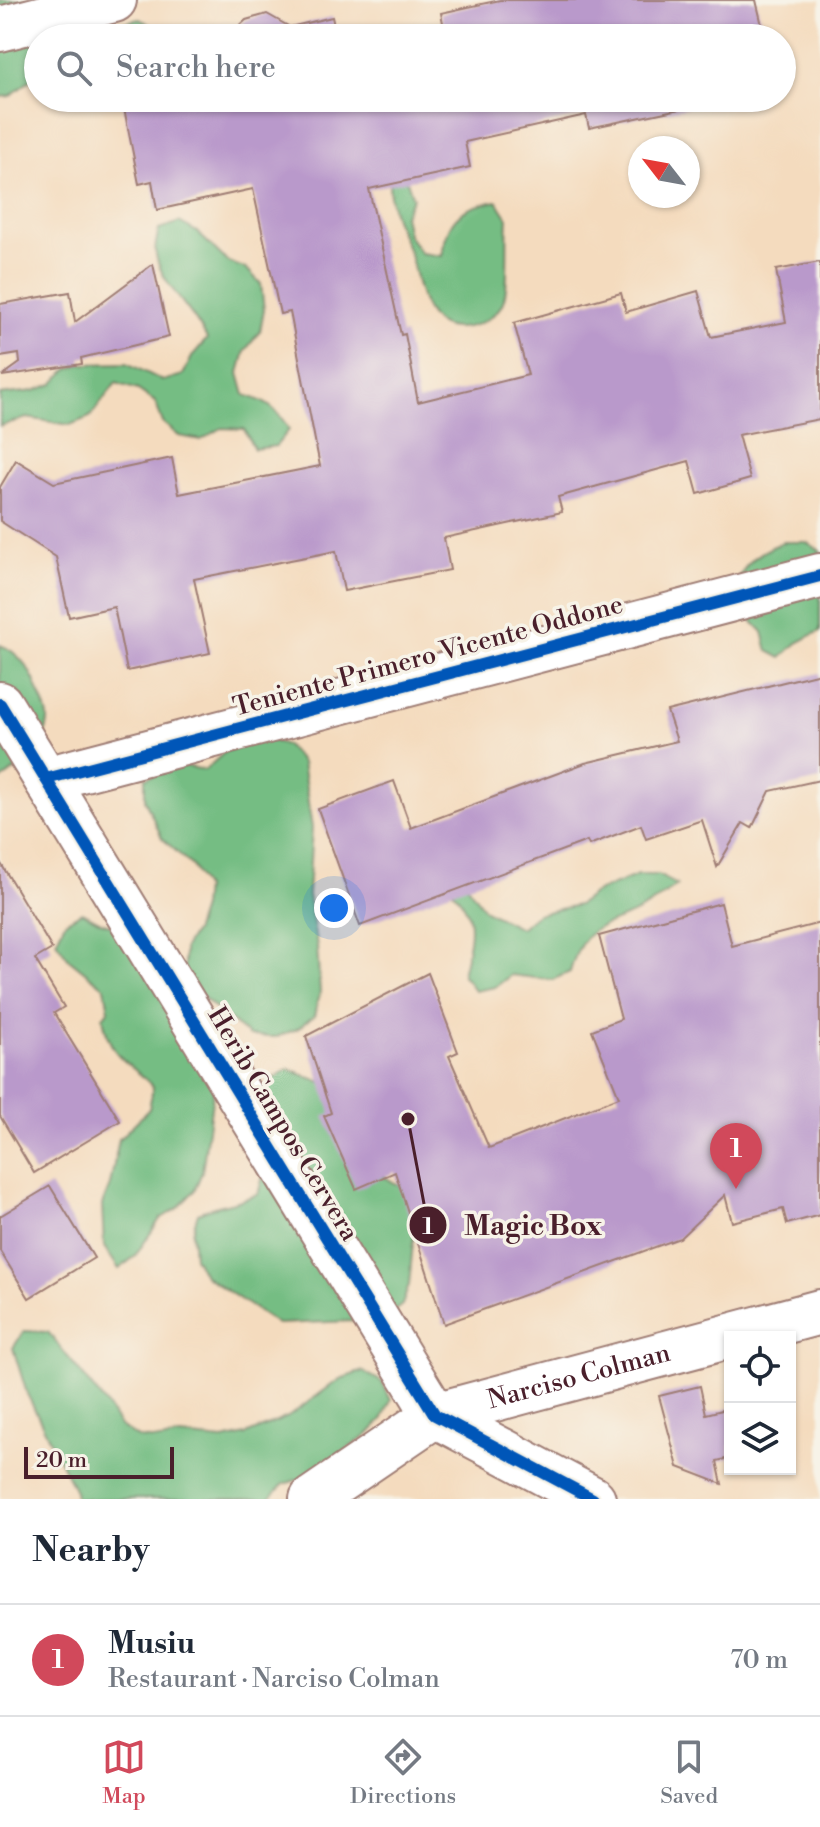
<!DOCTYPE html>
<meta charset="utf-8">
<style>
body{margin:0;font-family:"Libre Bodoni",serif;background:#f2f2f3;color:#1f2937}
.controls{position:absolute;right:24px;bottom:24px;display:grid;overflow:hidden;border-radius:0px;box-shadow:0 2px 6px #0004}
.controls button{width:72px;height:72px;display:grid;place-items:center;padding:0;border:0;border-bottom:2px solid #e0e1e3;background:#fff;color:#1f2937;font:40px sans-serif}
.compass{position:absolute;left:628px;top:136px;width:72px;height:72px;border-radius:50%;background:#fff;box-shadow:0 2px 6px #0004;rotate:301deg}
.scale{position:absolute;left:24px;bottom:20px;width:150px;box-sizing:border-box;padding-left:8px;border:4px solid #4a1f2b;border-top:0;font-size:22px;line-height:28px;white-space:nowrap;color:#4a1f2b;-webkit-text-stroke:6px #f7f3e8;paint-order:stroke}
.you{position:absolute;left:334px;top:908px;width:28px;height:28px;margin:-20px;border:6px solid #fff;border-radius:50%;background:#1a73e8;box-shadow:0 0 0 12px #1a73e833}
.badge{display:grid;place-items:center;width:52px;height:52px;border-radius:50%;background:#d1495b;color:#fff;font-size:26px;font-weight:700}
.pin{position:absolute;translate:-50% -66px;filter:drop-shadow(0 2px 4px #0008)}
.pin::after{content:'';position:absolute;top:42px;width:28px;height:24px;background:inherit;clip-path:polygon(0 0,100% 0,50% 100%)}
.list{margin:0;padding:0;list-style:none}
h2{display:flex;justify-content:space-between;align-items:center;height:104px;margin:0;padding:0 32px;font-size:34px}
h2 small{font-size:26px;font-weight:400;color:#747a83}
.list li{display:grid;grid-template-columns:52px 1fr auto;gap:24px;align-items:center;box-sizing:border-box;height:112px;padding:0 32px;border-top:2px solid #e0e1e3}
.list b{display:block;font-size:30px;white-space:nowrap}
.list p{margin:0;font-size:26px;white-space:nowrap;color:#747a83}
.list em{font-size:26px;font-style:normal;color:#747a83}
.icon{flex:none;width:44px;height:44px;fill:none;stroke:currentColor;stroke-width:2;stroke-linecap:round;stroke-linejoin:round}
.map{position:relative;flex:none;width:820px;height:1499px;overflow:hidden}
.search{position:absolute;background:#fff;box-shadow:0 2px 6px #0004;left:24px;right:24px;top:24px;height:88px;display:flex;align-items:center;gap:20px;box-sizing:border-box;padding:0 28px;border-radius:44px;color:#747a83;font-size:30px}
.sheet{height:216px;background:#fff}
nav{display:flex;justify-content:space-around;align-items:center;box-sizing:border-box;height:112px;border-top:2px solid #e0e1e3;background:#fff;font-size:22px;color:#747a83}
nav a{display:grid;justify-items:center;gap:4px}
nav .on{color:#d1495b}
.map>svg:first-child{display:block}
</style>
<div class="map">
<svg width="820" height="1499" viewBox="0 0 820 1499">
<rect width="100%" height="100%" fill="#f7f3e8"/>
<filter id="ink" filterUnits="userSpaceOnUse"><feTurbulence type="fractalNoise" baseFrequency=".0125" numOctaves="2"/><feDisplacementMap in="SourceGraphic" scale="16" xChannelSelector="R" yChannelSelector="G"/><feConvolveMatrix kernelMatrix="1 2 1 2 8 2 1 2 1" color-interpolation-filters="sRGB"/></filter>
<filter id="wash" filterUnits="userSpaceOnUse"><feTurbulence type="fractalNoise" baseFrequency=".006" numOctaves="4" result="noise"/><feDisplacementMap in="SourceGraphic" scale="32" xChannelSelector="R" yChannelSelector="G"/><feGaussianBlur stdDeviation="1.8" result="paint"/><feColorMatrix in="noise" values="0 0 0 0 0 0 0 0 0 0 0 0 0 0 0 0 0 1.4 0 .05"/><feComposite in="paint" operator="in"/></filter>
<g filter="url(#wash)">
<rect width="100%" height="100%" fill="#f4dbbe"/>
<g fill="#74bd83" stroke="#5f6e57" stroke-width="2">
<path d="M0,0H58C64,7 71,20 79,24C95,33 123,21 141,19L158,30L159,38H38V74L10,96L0,97Z"/>
<path d="M388,141L398,155L413,198L404,215L408,235L421,253L442,256C447,218 460,207 497,201L508,218C506,240 510,289 502,304C496,316 480,325 467,327C420,336 420,286 410,255C406,242 398,229 394,215C387,193 389,165 388,141Z"/>
<path d="M179,222L197,232L228,262L247,269L261,284L264,310L260,331L245,351L239,373L245,395C267,402 278,409 289,430L276,446L254,449L244,429L222,428L201,440L179,436L163,423L155,402L138,390L116,383L90,417L70,425L27,418L0,426V395L34,391L53,384L68,369L82,364L127,363L163,381L183,375L193,355L207,339C194,311 161,284 156,255C154,247 157,238 159,230Z"/>
<path d="M784,542H806L820,550V631L797,643L781,658L768,651L763,632L733,601C739,567 752,554 784,542Z"/>
<path d="M0,645C19,652 30,669 37,687C40,696 47,708 48,717C50,740 18,770 0,781Z"/>
<path d="M267,739L286,745L302,763L312,828L308,895L317,946L320,992L314,1016L297,1029L276,1037L249,1036L194,990L184,970V948L195,930L202,908L204,888L192,866L162,838L145,800V778L185,766L205,770L226,751Z"/>
<path d="M638,875H658L677,885C667,892 657,901 646,907C606,931 585,917 570,972L552,980L511,975L495,987L475,991L462,974C472,931 480,908 438,879L460,876L485,910L520,928L537,914L578,905L596,892Z"/>
<path d="M82,912L101,922L139,935L216,1072L202,1172L194,1191L178,1208L160,1219L135,1256L119,1269L104,1247L102,1205L110,1185L119,1139L149,1109L153,1087C126,1058 110,1060 103,1017L109,1010L105,988L69,959L56,941L65,922Z"/>
<path d="M288,1069L327,1084L366,1165L401,1187L412,1210L414,1232L409,1285L402,1305L382,1320L277,1324L204,1275L194,1257L192,1232L198,1213C220,1203 236,1204 258,1194L264,1173L251,1115L271,1080Z"/>
<path d="M24,1331L48,1332L105,1403L119,1425L138,1438L161,1440L180,1436L223,1440L246,1435L288,1417L340,1379L363,1371L382,1382L391,1400L382,1420L368,1435L306,1477L284,1484L269,1499H76L75,1491L27,1394L13,1348Z"/>
</g>
<g id="blocks">
<g fill="#b999cb">
<path d="M500,0H756L765,38H446L441,13Z"/>
<path d="M267,14L290,27L332,17L337,38H226L246,20Z"/>
<path d="M122,98H732L589,128L586,115L465,142L470,167L369,189L401,335L405,334L418,402L528,375L514,323L621,293L626,312L698,291L711,337L786,322L776,270L820,262V419L738,435L750,479L698,494L689,461L558,497L562,512L444,538L450,570L344,591L336,551L194,579L210,653L127,671L114,607L69,617L56,557L0,521V487L16,460L54,483L172,458L179,494L320,466L290,312L280,314L253,189L157,210L152,181L139,184Z"/>
<path d="M153,264L169,337L81,358L82,364L2,376L20,363L19,354L0,357V304L70,292L75,322Z"/>
<path d="M820,673V780L770,791L752,828L743,823L717,867L702,820L646,839L641,825L589,845L587,841L360,926L318,809L394,781L411,828L585,763L677,741L667,711Z"/>
<path d="M0,862L52,949L35,959L64,1007L54,1013L120,1121L34,1173L0,1116Z"/>
<path d="M721,903L732,946L820,923V1215L787,1224L783,1209L732,1222L725,1195L680,1238L444,1324L395,1172L356,1189L324,1116L331,1113L306,1036L428,973L458,1052L449,1056L489,1148L619,1097L592,1030L621,1019L599,936Z"/>
<path d="M50,1186L94,1258L29,1298L0,1251V1216Z"/>
<path d="M700,1386L706,1414L730,1408V1458L717,1461L722,1484L678,1467L659,1396Z"/>
</g>
</g>
</g>
<g filter="url(#ink)">
<use href="#blocks" fill-opacity="0" stroke="#9f7d74" stroke-width="2"/>
<g fill="none" stroke-linecap="round" stroke-linejoin="round">
<defs>
<g id="street">
<path d="M0,29L114,0"/>
<path d="M0,704L435,1415L593,1499"/>
<path d="M46,779L820,576"/>
<path id="s1" d="M312,1499L435,1415L820,1312"/>
</g>
</defs>
<use href="#street" stroke="#9f7d74" stroke-width="48"/>
<use href="#street" stroke="#fff" stroke-width="44"/>
<defs>
<g id="cycleway">
<path d="M0,704L435,1415L593,1499"/>
<path d="M46,779L820,576"/>
</g>
</defs>
<use href="#cycleway" stroke="#f7f3e8" stroke-width="17"/>
<use href="#cycleway" stroke="#0057b8" stroke-width="12"/>
</g>
</g>
<g text-anchor="middle" dominant-baseline="central" stroke-width="7" stroke-linejoin="round" paint-order="stroke">
<g font-size="26" fill="#4a1f2b" stroke="#f7f3e8">
<text transform="translate(428 656) rotate(-15)">Teniente Primero Vicente Oddone</text>
<text transform="translate(283 1124) rotate(59)">Herib Campos Cervera</text>
<text stroke="none"><textPath href="#s1" startOffset="298">Narciso Colman</textPath></text>
</g>
</g>
<path fill="none" stroke="#4a1f2b" stroke-width="3" d="M408 1119L428 1225"/>
<g fill="#4a1f2b" stroke="#f7f3e8" stroke-width="3">
<circle cx="408" cy="1119" r="8"/>
<circle cx="428" cy="1225" r="20"/>
</g>
<g font-size="24" text-anchor="middle" font-weight="bold" fill="#fff">
<text x="428" y="1234">1</text>
</g>
<g font-size="28" text-anchor="middle" font-weight="bold" fill="#4a1f2b" stroke="#f7f3e8" stroke-width="7" stroke-linejoin="round" paint-order="stroke">
<text x="533" y="1235">Magic Box</text>
</g>
</svg>
<div class="controls">
<button><svg class="icon" aria-label="locate" viewBox="0 0 24 24"><circle cx="12" cy="12" r="6"/><path d="M12 2v4M12 18v4M2 12h4M18 12h4"/></svg></button>
<button><svg class="icon" aria-label="layers" viewBox="0 0 24 24"><path d="M12 4l9 5-9 5-9-5zM3 14l9 5 9-5"/></svg></button>
</div>
<svg class="compass" viewBox="-18 -18 36 36"><path d="M0-13l5 13h-10z" fill="#e53935"/><path d="M0 13l5-13h-10z" fill="#747a83"/></svg>
<div class="scale">20 m</div>
<div class="you"></div>
<div class="pin badge" style="left:736px;top:1189px">1</div>
<div class="search"><svg class="icon" aria-label="search" viewBox="0 0 24 24"><circle cx="10" cy="10" r="6"/><path d="M15 15l6 6"/></svg>Search here</div>
</div>
<section class="sheet">
<h2>Nearby<small></small></h2>
<ul class="list">
<li><span class="badge">1</span><div><b>Musiu</b><p>Restaurant · Narciso Colman</p></div><em>70 m</em></li>
</ul>
</section>
<nav>
<a class="on"><svg class="icon" aria-label="map" viewBox="0 0 24 24"><path d="M3 6l6-2 6 2 6-2v14l-6 2-6-2-6 2zM9 4v14M15 6v14"/></svg>Map</a>
<a><svg class="icon" aria-label="directions" viewBox="0 0 24 24"><path d="M12 3l9 9-9 9-9-9zM9 14v-3h6M13 9l2 2-2 2"/></svg>Directions</a>
<a><svg class="icon" aria-label="saved" viewBox="0 0 24 24"><path d="M7 4h10v16l-5-4-5 4z"/></svg>Saved</a>
</nav>
